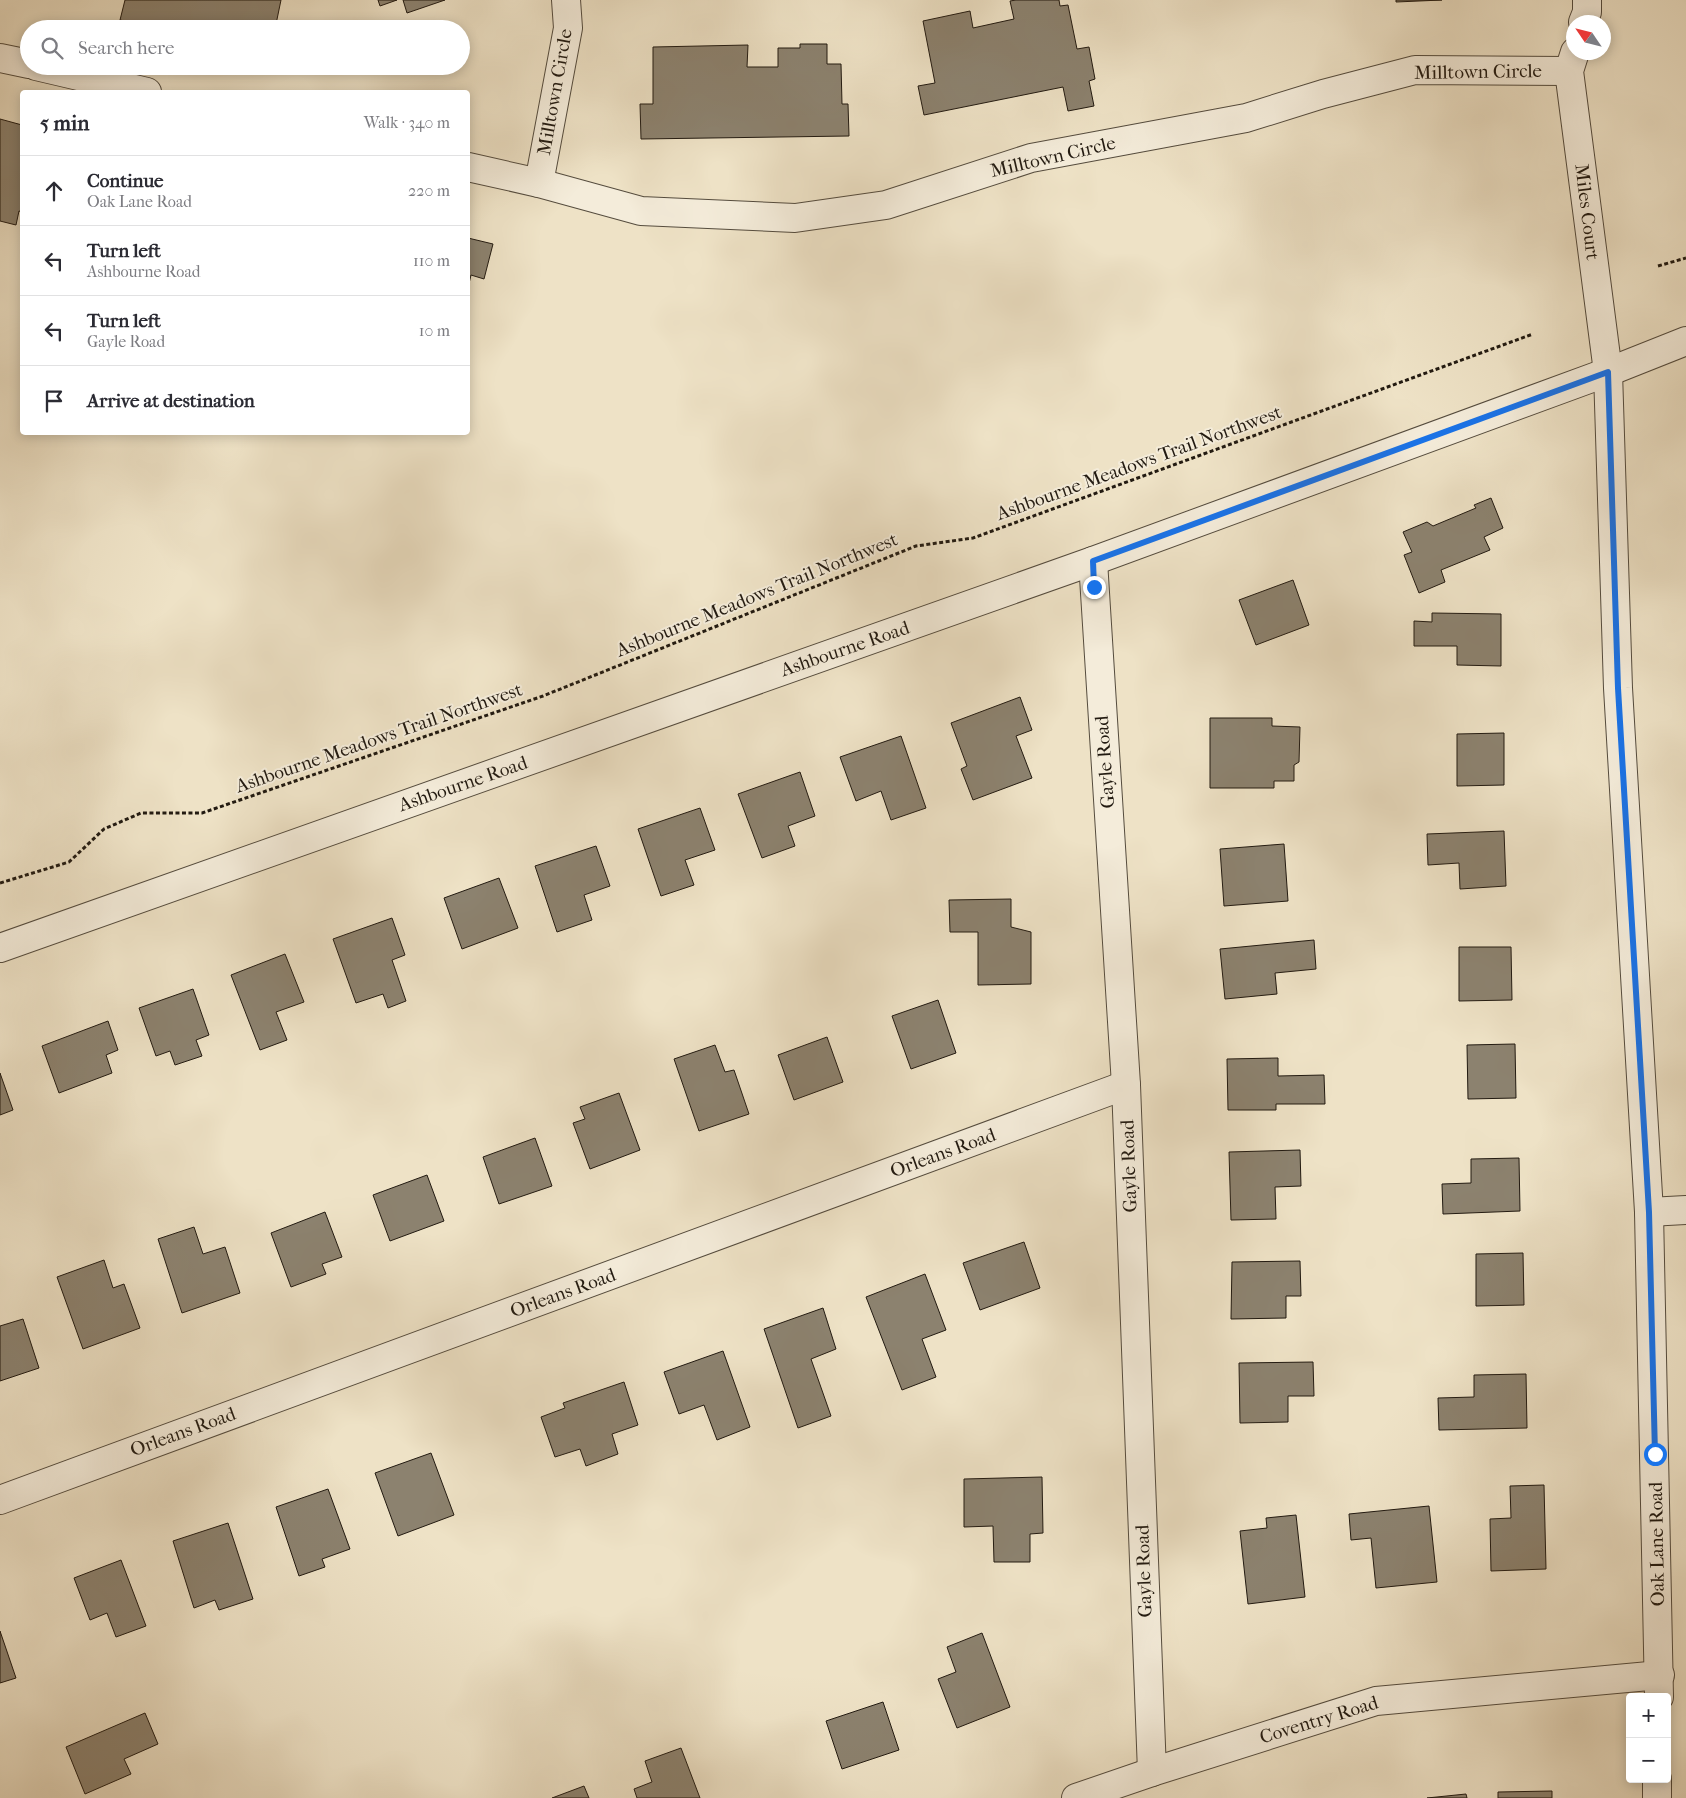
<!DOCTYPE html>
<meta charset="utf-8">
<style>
body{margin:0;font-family:"IM FELL French Canon",serif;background:#f7f7f7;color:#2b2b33}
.controls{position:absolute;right:15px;bottom:15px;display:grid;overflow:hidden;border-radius:5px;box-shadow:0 2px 12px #0003}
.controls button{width:45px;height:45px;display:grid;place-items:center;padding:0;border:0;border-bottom:1px solid #e1e1e2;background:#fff;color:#2b2b33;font:25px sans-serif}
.compass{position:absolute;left:1566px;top:15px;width:45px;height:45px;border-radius:50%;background:#fff;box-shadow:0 2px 12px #0003;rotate:305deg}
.stop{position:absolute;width:15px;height:15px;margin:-11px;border:4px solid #1a73e8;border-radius:50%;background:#fff}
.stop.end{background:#1a73e8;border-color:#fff;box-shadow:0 1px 5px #0008}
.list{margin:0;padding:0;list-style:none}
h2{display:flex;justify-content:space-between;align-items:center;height:65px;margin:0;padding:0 20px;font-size:21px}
h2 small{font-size:16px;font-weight:400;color:#7c7c81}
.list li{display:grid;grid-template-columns:32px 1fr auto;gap:15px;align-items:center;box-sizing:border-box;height:70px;padding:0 20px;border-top:1px solid #e1e1e2}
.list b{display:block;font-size:19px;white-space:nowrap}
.list p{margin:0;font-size:16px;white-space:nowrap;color:#7c7c81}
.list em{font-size:16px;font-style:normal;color:#7c7c81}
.icon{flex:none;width:28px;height:28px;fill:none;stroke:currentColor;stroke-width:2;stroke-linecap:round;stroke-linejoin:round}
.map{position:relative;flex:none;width:1686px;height:1798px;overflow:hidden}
.search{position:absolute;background:#fff;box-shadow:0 2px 12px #0003;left:20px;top:20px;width:450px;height:55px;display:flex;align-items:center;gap:12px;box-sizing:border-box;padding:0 18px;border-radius:28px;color:#7c7c81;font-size:19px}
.panel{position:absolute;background:#fff;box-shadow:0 2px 12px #0003;left:20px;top:90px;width:450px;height:345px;border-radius:5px}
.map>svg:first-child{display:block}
</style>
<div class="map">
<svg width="1686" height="1798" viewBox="0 0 1686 1798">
<rect width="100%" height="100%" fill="#eee2c6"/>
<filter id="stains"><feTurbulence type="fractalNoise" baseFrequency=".004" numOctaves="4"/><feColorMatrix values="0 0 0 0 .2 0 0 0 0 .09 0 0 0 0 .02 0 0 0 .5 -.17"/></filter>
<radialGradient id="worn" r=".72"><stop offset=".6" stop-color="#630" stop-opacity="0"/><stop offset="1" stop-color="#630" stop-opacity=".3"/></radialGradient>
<g fill="#8c826f" stroke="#221a11">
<path d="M125,0H281L275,29H160L120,20Z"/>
<path d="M378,0H397L380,6Z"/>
<path d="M403,0H445L407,13Z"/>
<path d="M1016,0H1059L1060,6L1068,5L1077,49L1089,47L1095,79L1089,81L1094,106L1068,111L1063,87L924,115L918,86L935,83L923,21L970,11L973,28L1014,19L1010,1Z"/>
<path d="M1396,0H1442L1396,2Z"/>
<path d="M800,44H827V64H841L842,104H848L849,136L641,139L640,104H653V47L748,45L747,67H778V48H800Z"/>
<path d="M0,119L22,125V212L19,211L16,225L0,221Z"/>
<path d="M468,238L493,244L484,279L471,275L468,288Z"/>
<path d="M1491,498L1503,528L1484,537L1490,550L1441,570L1445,582L1419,593L1404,555L1412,552L1403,532L1427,522L1433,526L1476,508L1474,505Z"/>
<path d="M1293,580L1309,625L1256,645L1239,600Z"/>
<path d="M1432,613L1501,614V666L1457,665V646H1414V621L1432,622Z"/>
<path d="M1020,697L1032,730L1016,736L1032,778L973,800L961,769L967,766L951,723Z"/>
<path d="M1210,718H1272V726L1300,727L1299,762L1294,765V781H1274V788H1210Z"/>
<path d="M1504,733V785L1457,786V734Z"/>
<path d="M901,736L926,808L891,820L881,791L856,801L840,757Z"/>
<path d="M800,772L815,816L788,826L795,846L762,858L738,794Z"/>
<path d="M700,808L715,850L685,860L694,885L661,896L638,829Z"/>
<path d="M1504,831L1506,886L1460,889L1459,863L1428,865L1427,834Z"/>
<path d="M1284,844L1288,901L1224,906L1220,849Z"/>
<path d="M596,846L610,886L584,895L592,920L557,932L535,866Z"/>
<path d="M499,878L518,928L462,949L444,898Z"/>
<path d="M1011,899V927L1031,932V984L978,985V932H950L949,900Z"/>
<path d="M392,918L405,955L392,960L406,1001L388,1008L383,994L356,1003L333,939Z"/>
<path d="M1314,940L1316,969L1275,973L1277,994L1225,999L1220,949Z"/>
<path d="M1459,947H1511L1512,1000L1459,1001Z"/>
<path d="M285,954L304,1002L276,1012L287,1040L260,1050L231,975Z"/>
<path d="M193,989L209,1035L196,1040L202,1056L175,1065L170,1051L156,1056L139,1008Z"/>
<path d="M938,1000L956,1053L911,1069L892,1016Z"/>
<path d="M108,1021L118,1050L106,1055L112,1073L59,1093L42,1046Z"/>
<path d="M827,1037L843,1082L794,1100L778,1055Z"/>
<path d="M1515,1044L1516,1098L1468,1099L1467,1045Z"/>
<path d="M715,1045L725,1072L734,1070L749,1114L699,1131L674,1059Z"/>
<path d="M1278,1058V1076L1324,1075L1325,1104H1276V1110H1228L1227,1059Z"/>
<path d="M0,1073L13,1110L0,1115Z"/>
<path d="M619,1093L640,1150L590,1169L573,1123L585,1119L580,1107Z"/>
<path d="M535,1138L552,1186L499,1204L483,1157Z"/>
<path d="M1300,1150L1301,1186L1275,1187L1276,1219L1231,1220L1229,1152Z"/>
<path d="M1519,1158L1520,1211L1443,1214L1442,1184L1471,1183V1159Z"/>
<path d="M427,1175L444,1221L390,1241L373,1195Z"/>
<path d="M325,1212L342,1257L322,1264L326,1274L291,1287L271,1233Z"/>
<path d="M194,1227L203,1254L225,1247L240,1293L182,1313L158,1239Z"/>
<path d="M1024,1242L1040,1288L980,1310L963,1263Z"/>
<path d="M1523,1253L1524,1305L1476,1306V1254Z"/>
<path d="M104,1260L113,1288L124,1284L140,1328L83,1349L57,1277Z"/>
<path d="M1300,1261L1301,1296H1286V1318L1231,1319L1232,1262Z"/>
<path d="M925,1274L946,1330L922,1339L936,1377L902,1390L866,1297Z"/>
<path d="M823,1308L836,1349L811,1359L831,1416L798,1428L764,1329Z"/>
<path d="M23,1319L39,1368L0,1381V1326Z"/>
<path d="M723,1351L750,1427L717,1440L704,1405L679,1414L664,1372Z"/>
<path d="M1313,1362L1314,1396H1288V1422L1240,1423L1239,1363Z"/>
<path d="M1526,1374L1527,1428L1439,1430L1438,1398L1474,1397V1375Z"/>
<path d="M624,1382L638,1425L612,1434L618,1454L586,1466L580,1449L555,1457L541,1417L565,1408L563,1403Z"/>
<path d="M431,1453L454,1515L398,1536L375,1473Z"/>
<path d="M1042,1477L1043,1533L1030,1534V1562H994L993,1526L964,1527V1479Z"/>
<path d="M1544,1485L1546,1569L1491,1571L1490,1519L1511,1518L1510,1486Z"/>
<path d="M328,1489L350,1549L322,1559L325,1567L299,1576L276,1507Z"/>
<path d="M1429,1506L1437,1582L1376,1588L1371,1538L1351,1540L1349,1514Z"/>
<path d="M1296,1515L1305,1597L1248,1604L1240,1531L1267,1528L1266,1518Z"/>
<path d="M228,1523L253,1599L219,1610L215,1600L194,1608L173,1541Z"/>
<path d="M121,1560L146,1626L116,1637L107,1613L90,1620L74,1578Z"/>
<path d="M0,1631L16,1678L0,1683Z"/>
<path d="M982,1633L1010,1707L957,1728L938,1679L956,1672L947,1647Z"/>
<path d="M883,1702L899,1750L842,1769L826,1721Z"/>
<path d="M145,1713L158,1744L124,1759L131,1774L85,1794L66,1747Z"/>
<path d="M681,1748L700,1798H637L634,1789L652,1782L645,1761Z"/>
<path d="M584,1786L589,1798H552Z"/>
<path d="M1552,1791V1798H1498V1792Z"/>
<path d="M1466,1794L1467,1798H1427Z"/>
</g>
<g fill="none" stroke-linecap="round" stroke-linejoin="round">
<defs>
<g id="minor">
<path d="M1583,22L1587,12V0"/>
<path d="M1575,52L1569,71L1608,372L1618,688L1649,1212L1659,1697"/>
<path d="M0,58L29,64"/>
<path d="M36,66L147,92"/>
<path d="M468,167L539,183L641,211L795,218L886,205L1031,158L1246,118L1323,94L1415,70L1569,71"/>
<path d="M539,183L568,28L566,0"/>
<path d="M1093,561L1126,1085L1152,1772"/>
<path d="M1649,1212L1686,1210"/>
<path d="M0,1500L1126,1085"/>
<path d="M1076,1798L1152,1772L1376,1701L1660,1675"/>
<path d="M1657,1798V1779"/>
</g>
<path id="tertiary" d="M0,948L1093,561L1608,372L1686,341"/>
</defs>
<use href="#minor" stroke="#554c3e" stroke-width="30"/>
<use href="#tertiary" stroke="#554c3e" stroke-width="30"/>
<g stroke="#221a11" stroke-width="3" stroke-dasharray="4 2.5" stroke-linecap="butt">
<path d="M1658,266L1686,258"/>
<path d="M0,883L69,862L104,829L141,813H202L543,696L916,546L973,538L1533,334"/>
</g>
<use href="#minor" stroke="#f4ecda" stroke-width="28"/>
<use href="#tertiary" stroke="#f4ecda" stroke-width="28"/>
</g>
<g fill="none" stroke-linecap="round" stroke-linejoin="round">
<path stroke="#1a73e8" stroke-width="6" d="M1094,587L1093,561L1608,372L1618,688L1649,1212L1655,1454"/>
</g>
<g text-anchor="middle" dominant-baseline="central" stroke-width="4" stroke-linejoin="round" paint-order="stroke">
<g font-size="19" fill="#221a11" stroke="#f4ecda">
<text transform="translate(1478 72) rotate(-1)">Milltown Circle</text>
<text transform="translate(555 92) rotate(-80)">Milltown Circle</text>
<text transform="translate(1053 157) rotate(-13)">Milltown Circle</text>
<text transform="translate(1587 212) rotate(83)">Miles Court</text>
<text transform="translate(1139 463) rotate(-20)">Ashbourne Meadows Trail Northwest</text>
<text transform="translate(757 595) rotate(-22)">Ashbourne Meadows Trail Northwest</text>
<text transform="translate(845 649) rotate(-19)">Ashbourne Road</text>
<text transform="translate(379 738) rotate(-19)">Ashbourne Meadows Trail Northwest</text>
<text transform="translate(1105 762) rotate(-94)">Gayle Road</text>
<text transform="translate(463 784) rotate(-19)">Ashbourne Road</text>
<text transform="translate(943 1153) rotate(-20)">Orleans Road</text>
<text transform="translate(1129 1166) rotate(-92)">Gayle Road</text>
<text transform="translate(563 1293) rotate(-20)">Orleans Road</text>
<text transform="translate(183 1432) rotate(-20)">Orleans Road</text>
<text transform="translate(1657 1544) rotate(-91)">Oak Lane Road</text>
<text transform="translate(1144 1571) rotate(-92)">Gayle Road</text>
<text transform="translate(1319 1720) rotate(-17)">Coventry Road</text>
</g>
</g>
<rect width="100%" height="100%" filter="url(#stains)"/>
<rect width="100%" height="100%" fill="url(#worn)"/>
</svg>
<div class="controls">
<button>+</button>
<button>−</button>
</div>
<svg class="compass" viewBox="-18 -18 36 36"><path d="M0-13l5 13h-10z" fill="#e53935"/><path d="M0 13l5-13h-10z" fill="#7c7c81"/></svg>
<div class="stop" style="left:1655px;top:1454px"></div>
<div class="stop end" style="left:1094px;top:587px"></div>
<div class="search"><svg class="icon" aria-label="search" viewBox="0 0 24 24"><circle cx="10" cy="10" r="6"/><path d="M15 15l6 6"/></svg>Search here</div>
<section class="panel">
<h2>5 min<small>Walk · 340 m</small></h2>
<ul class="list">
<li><svg class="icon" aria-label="ahead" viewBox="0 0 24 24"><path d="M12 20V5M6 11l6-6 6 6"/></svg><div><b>Continue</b><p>Oak Lane Road</p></div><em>220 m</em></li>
<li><svg class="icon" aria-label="left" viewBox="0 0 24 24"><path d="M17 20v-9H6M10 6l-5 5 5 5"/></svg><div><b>Turn left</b><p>Ashbourne Road</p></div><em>110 m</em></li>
<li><svg class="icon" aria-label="left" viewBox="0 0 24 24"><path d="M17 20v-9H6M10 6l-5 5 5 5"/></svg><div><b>Turn left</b><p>Gayle Road</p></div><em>10 m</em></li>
<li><svg class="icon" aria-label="arrive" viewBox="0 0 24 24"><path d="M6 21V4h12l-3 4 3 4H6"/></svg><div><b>Arrive at destination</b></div></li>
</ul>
</section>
</div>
